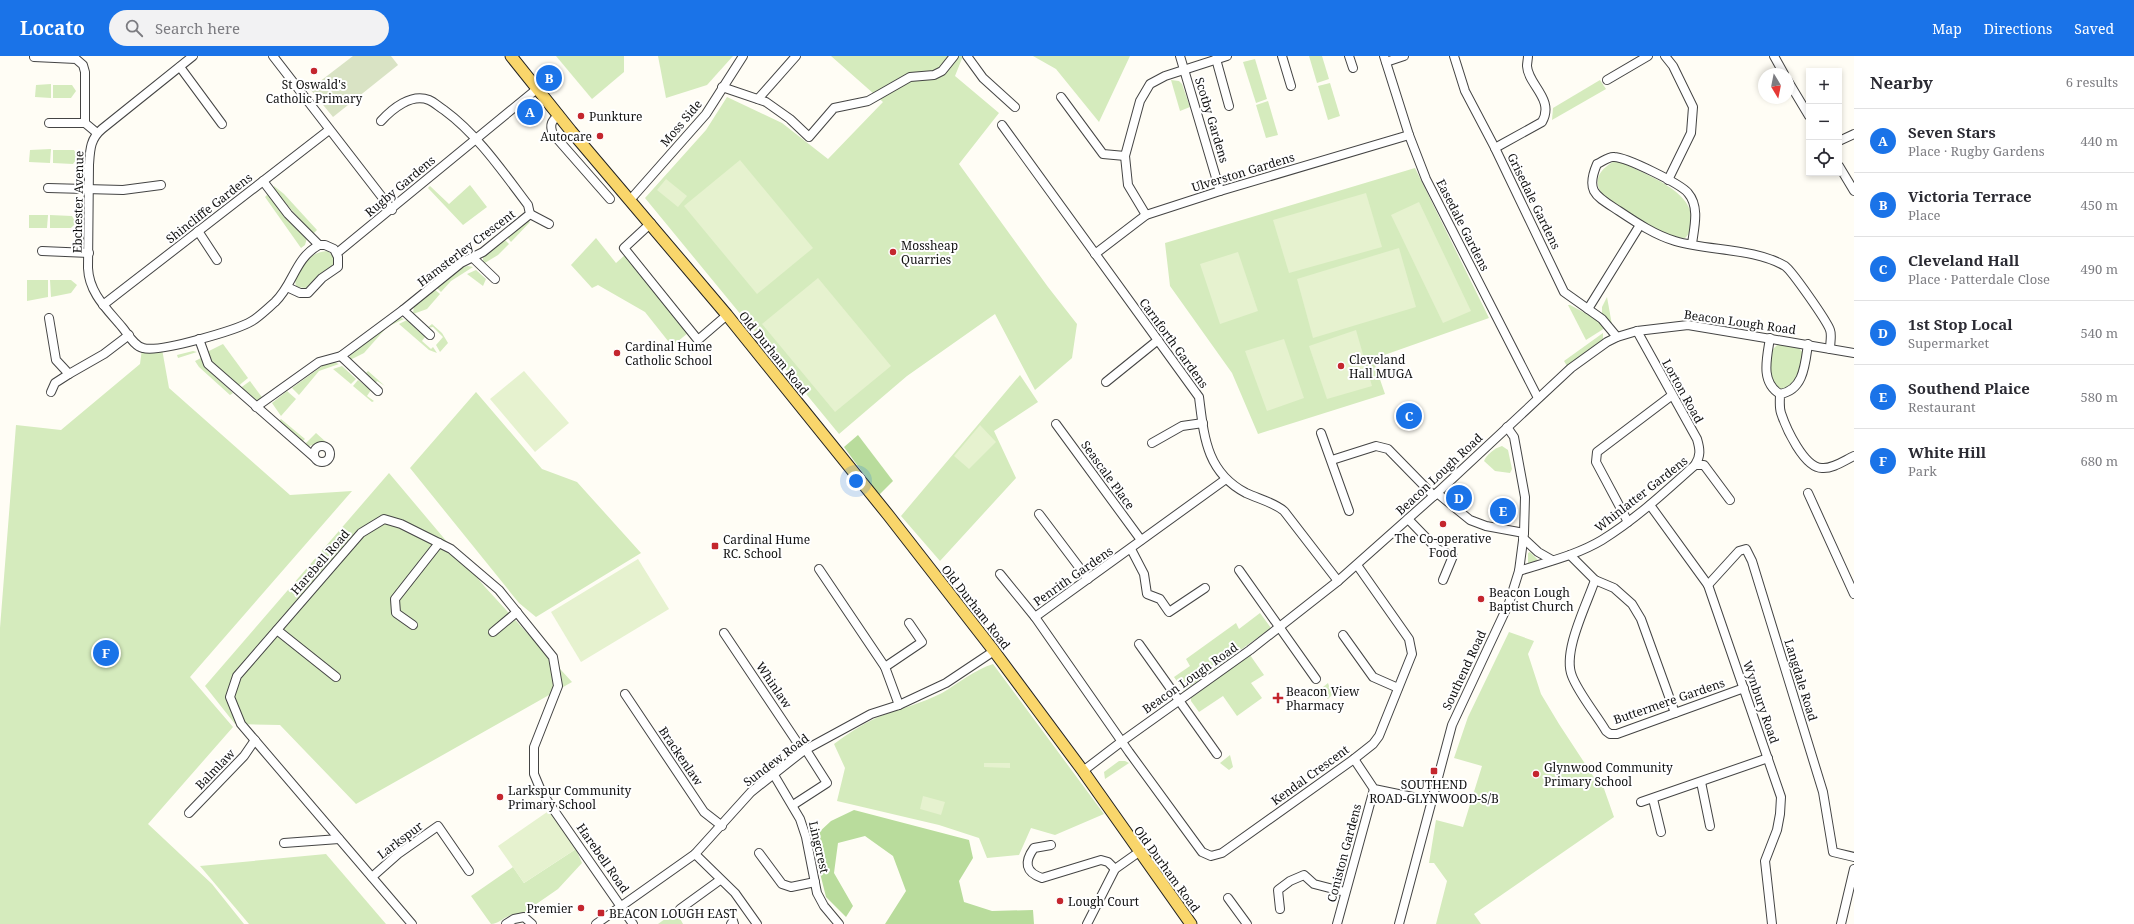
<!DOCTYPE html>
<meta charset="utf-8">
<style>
body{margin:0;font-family:"Noto Serif",serif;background:#f2f2f3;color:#2b2b33}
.controls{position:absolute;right:12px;top:12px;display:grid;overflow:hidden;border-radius:0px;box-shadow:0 2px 6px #0003}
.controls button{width:36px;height:36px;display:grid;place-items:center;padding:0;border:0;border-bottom:1px solid #e1e1e2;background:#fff;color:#2b2b33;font:20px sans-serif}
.compass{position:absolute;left:1758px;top:12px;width:36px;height:36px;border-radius:50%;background:#fff;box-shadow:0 2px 6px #0003;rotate:170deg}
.you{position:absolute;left:856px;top:425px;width:14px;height:14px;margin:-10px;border:3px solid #fff;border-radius:50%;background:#1a73e8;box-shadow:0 0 0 6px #1a73e833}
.badge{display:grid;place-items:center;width:26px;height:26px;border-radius:50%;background:#1a73e8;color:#fff;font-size:13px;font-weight:700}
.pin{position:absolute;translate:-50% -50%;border:2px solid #fff;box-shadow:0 1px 4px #0006}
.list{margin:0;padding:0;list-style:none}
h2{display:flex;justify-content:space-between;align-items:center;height:52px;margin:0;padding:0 16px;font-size:17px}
h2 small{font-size:13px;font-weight:400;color:#7c7c81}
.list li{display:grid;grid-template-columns:26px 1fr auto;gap:12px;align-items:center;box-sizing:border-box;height:64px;padding:0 16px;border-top:1px solid #e1e1e2}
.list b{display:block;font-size:15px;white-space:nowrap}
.list p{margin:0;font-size:13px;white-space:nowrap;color:#7c7c81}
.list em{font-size:13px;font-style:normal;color:#7c7c81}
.icon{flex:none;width:22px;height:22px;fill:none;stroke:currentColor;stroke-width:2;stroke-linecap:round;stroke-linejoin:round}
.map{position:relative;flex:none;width:1854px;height:868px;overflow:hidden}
header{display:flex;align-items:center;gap:24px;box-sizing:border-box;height:56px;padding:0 20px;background:#1a73e8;color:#fff}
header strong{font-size:19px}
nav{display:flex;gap:22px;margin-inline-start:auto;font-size:14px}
.search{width:280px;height:36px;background:#f2f2f3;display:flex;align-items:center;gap:10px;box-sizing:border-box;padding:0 14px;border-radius:22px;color:#7c7c81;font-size:15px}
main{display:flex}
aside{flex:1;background:#fff}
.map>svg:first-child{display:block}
</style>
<header>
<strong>Locato</strong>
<div class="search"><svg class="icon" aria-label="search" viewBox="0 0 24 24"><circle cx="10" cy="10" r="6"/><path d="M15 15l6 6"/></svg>Search here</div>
<nav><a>Map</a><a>Directions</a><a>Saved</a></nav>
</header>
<main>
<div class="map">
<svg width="1854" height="868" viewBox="0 0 1854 868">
<rect width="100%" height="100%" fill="#fffdf5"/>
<g fill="#d5ebbd">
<path d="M556,0H624V16L592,43Z"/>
<path d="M658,0H733L707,29L666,42Z"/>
<path d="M831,0H963L955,20L999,57L959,108L1048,231L1077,268L1072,302L1035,334L995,258L907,320L839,378L645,142L706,74L727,41L782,67L828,103L883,46Z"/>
<path d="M1033,0H1130L1099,66L1056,13Z"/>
<path d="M1309,0H1322L1329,23L1317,27Z"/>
<path d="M1255,3L1267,43L1256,47L1243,6Z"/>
<path d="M1171,24L1179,25L1182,28L1190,51L1180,55Z"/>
<path d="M1600,24L1606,33L1552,64L1553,52Z"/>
<path d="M1330,27L1340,60L1328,64L1318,30Z"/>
<path d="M51,28V42L35,41L36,29Z"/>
<path d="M53,29H72L76,35L71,42H53Z"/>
<path d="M1268,45L1278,79L1266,82L1256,49Z"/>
<path d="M51,93L50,107L29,106L30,94Z"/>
<path d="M53,94H74L78,101L73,108L53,107Z"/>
<path d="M1615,105L1621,106C1643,118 1696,135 1691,166C1690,172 1690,178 1685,182C1664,181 1648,168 1632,158C1623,152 1609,147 1603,139C1591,124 1601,112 1615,105Z"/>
<path d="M1415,112L1489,262L1373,303L1385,338L1258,378L1232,317L1170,230L1165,187Z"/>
<path d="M470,129L487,151L463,169L428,132L430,130L449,148Z"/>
<path d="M274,130L284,138L317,174L313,178L273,133Z"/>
<path d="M268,138L286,162L307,182L305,189L301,192L265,141Z"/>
<path d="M29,159H48L47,172H29Z"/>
<path d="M50,159L72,160L76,167L71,172H50Z"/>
<path d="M528,165L530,166L511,186L507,181Z"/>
<path d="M596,182L616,207L625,199L688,277L672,290L645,256L598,229L592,232L571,209Z"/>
<path d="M504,183L509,188L498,199L483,208V200Z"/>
<path d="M328,195L335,202L332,211L323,217L306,232L296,231L295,224C303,209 309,196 328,195Z"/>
<path d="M468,210L473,211L451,225L441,236L436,231L463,211Z"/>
<path d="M476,214L486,223L483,230L467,218Z"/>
<path d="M27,224H48V241L27,245Z"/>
<path d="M50,224H71L77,229L71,237L51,241Z"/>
<path d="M434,233L440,238L427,253L413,258L414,249Z"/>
<path d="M1607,241L1612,269L1602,259V251Z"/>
<path d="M1568,249H1570L1598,264L1605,272L1586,284Z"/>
<path d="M399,261L404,263L387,271L364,297L350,304V299L354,295Z"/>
<path d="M407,264L425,281L422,285L431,293L433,291L437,297L429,294L399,268Z"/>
<path d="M432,268L442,277L448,287L440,296L436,289L443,281L433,271L427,272Z"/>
<path d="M1603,277V284L1567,310L1564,305Z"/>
<path d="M223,288L248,322L237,331L212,307L207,296Z"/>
<path d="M1779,288L1798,291L1803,297C1800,312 1797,337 1776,332C1770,320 1764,296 1779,288Z"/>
<path d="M142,293H162L169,332L290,439L352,435L190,621L233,671L148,768L212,828L244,868H0V572L16,369L61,374L140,308Z"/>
<path d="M193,295L197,296L178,302L177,299Z"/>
<path d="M201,302L208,314L233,337L230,339L199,311L195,305Z"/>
<path d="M334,306L339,308L319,315L299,339L292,332L325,308Z"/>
<path d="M342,310L356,323L351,328L333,313Z"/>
<path d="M368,315L385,330L377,325L375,328L364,319Z"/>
<path d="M1020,319L1038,346L994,375L1016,422L940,505L901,460Z"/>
<path d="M358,324L371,334L367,340L374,345L372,346L353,330Z"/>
<path d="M250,325L264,344L255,346L239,333Z"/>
<path d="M287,335L296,343L281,360L272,347Z"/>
<path d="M476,336L542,413L577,426L641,497L536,561L519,547L410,412Z"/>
<path d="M281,363L305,383L300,388L277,367Z"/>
<path d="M316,377L326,386C317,385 311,392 303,390Z"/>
<path d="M1502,390L1508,394L1512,413L1510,417L1495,415L1484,405C1486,399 1495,392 1502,390Z"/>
<path d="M389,417L485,531L572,626L356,748L280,669L235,668L205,630Z"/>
<path d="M1530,496L1538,504L1528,508V497Z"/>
<path d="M1260,557L1271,572L1184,635L1174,621L1190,610L1186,603L1236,567L1239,573Z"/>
<path d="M1509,576L1534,585L1528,598L1541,638L1559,668L1597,726L1602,727L1614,761L1474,858L1481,868H1436L1447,825L1434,807H1429L1436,764L1463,771L1482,710L1454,702L1468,661Z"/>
<path d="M1250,599L1264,619L1251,627L1262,642L1237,660L1223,640L1199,656L1191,645V642Z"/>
<path d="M993,608L1104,758L1055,779L1031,772L1019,799L987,802L979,782L939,769L837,745L845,712L834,688C847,678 861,669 876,662C898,653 921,648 942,637C959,627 974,614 993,608Z"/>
<path d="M1328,627L1332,639L1328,643L1318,635Z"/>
<path d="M1230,699L1233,711L1229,714L1220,707Z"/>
<path d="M1119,705H1125L1129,707L1105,723L1104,716Z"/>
<path d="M576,793L582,807L558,833L532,851V854C525,859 517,856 509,860C503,862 498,868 491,868L471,840L513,811L524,827Z"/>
<path d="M326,798L386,868H249L200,810Z"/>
<path d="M676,855L683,868H658Z"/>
</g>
<g fill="#b9dc9c">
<path d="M858,379L893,425L879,439L844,391Z"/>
<path d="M854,754L969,784L973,802L959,825L964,846L992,855L1033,854L1034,868H885L906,835L893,800L865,780L838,787L834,817L853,850L846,861L826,841L819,813L817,778L831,765Z"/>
</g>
<path fill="#d9e3c4" d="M353,0H391L398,9L333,61L310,33Z"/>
<g fill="#e6f2cf">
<path d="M740,104L813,192L757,238L684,150Z"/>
<path d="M666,123L687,140L678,151L657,134Z"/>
<path d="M1366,137L1382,191L1289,217L1273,164Z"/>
<path d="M1419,146L1471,255L1443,267L1391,159Z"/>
<path d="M1399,192L1416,251L1313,282L1297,223Z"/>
<path d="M1238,196L1258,255L1220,268L1200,208Z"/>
<path d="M818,222L891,310L835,356L762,268Z"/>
<path d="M1356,274L1372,330L1327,343L1309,290Z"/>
<path d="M1284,283L1304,342L1267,355L1245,295Z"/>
<path d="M524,315L569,367L535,396L490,343Z"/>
<path d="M980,369L996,386L969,413L954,400Z"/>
<path d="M638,503L669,553L581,606L551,556Z"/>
<path d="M984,707H1010V712L984,711Z"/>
<path d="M923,740L945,746L941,759L920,753Z"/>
<path d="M550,754L576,793L524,827L498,790Z"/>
</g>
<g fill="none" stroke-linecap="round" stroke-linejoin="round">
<defs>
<g id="minor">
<path d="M193,0L102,73C90,83 90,94 89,109L88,212C89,237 107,253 122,271C128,278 134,290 143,292C159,297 237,274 252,265C260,260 268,252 275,246C294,228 294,203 319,189"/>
<path d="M273,0L392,154"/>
<path d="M967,0L983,22L1015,51"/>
<path d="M1180,0L1220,135"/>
<path d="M1282,0L1291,30"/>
<path d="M1349,0L1353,12"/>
<path d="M1384,0L1409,79L1426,123L1538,342"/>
<path d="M1454,0L1465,35L1495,92L1564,236L1602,263L1617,281"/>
<path d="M1665,0L1673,10L1693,51L1691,77L1668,124"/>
<path d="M1774,0L1784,18"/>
<path d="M34,1L76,3L83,9L85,16V67L97,77"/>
<path d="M1216,3L1229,50"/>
<path d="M1386,6L1404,0"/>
<path d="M180,11L222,68"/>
<path d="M1607,24L1648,0"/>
<path d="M1788,25L1809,60"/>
<path d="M722,31L766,46L790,63L809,81L834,52L868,45L910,21L934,19L942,15L954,0"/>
<path d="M1061,41L1103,98L1125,100"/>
<path d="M758,43L796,0"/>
<path d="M559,58C552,65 549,68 553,78L610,143"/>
<path d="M49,67H85"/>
<path d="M1002,69L1199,341C1204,380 1206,416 1246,437C1259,443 1273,446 1284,455L1338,525"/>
<path d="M1839,85L1854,78"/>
<path d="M1495,92L1542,66C1555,43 1528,29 1527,10C1527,7 1528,3 1528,0"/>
<path d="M1839,110L1854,135"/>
<path d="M263,125L288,158L319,189H325L334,193L338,201V211L322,222L308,237H300L287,231"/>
<path d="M48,132L123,134L161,129"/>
<path d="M630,144L706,58L743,0"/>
<path d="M530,158L549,168"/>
<path d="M1146,159L1128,129L1125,100L1140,45L1150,28L1165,20L1227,0"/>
<path d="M651,167L624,192L698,284L727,259"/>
<path d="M198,175L217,204"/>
<path d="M1692,188C1694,172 1700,151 1688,137C1681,128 1626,101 1614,101C1609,100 1602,106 1597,108C1585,136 1596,140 1619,155C1637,167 1655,179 1675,185C1709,195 1754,192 1785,210C1792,215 1827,265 1830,274C1832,279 1830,287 1830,293"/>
<path d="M42,195L89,197"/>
<path d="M337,197L538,32"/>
<path d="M1095,198L1146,159L1220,135L1409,79"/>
<path d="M473,202L495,223"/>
<path d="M103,249L329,74"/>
<path d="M1588,253L1640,169"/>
<path d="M403,254L430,279"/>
<path d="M49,262L56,304L69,318L104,298L129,279"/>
<path d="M1637,275L1697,383C1700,393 1701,400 1695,409"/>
<path d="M1770,282C1767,302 1760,326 1780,338"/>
<path d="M199,283L208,308L314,401"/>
<path d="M1808,288C1805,308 1804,334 1780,338C1780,344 1779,351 1781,357C1786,372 1804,412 1822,412C1833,413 1845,404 1854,400"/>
<path d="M341,300L378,335"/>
<path d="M1106,326L1158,284"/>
<path d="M51,336L55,327L69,318"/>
<path d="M256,351L319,306L341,300L403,254L461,207L483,196L530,158L528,149C503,116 478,79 444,54C439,51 434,46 429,44C411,37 392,53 381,65"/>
<path d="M1056,368L1141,484"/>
<path d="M1321,377L1349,455"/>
<path d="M1152,387L1182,370L1203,367"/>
<circle cx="322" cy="398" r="8"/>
<path d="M1332,404L1376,390L1388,393L1434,440"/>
<path d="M1226,423L1035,561L1129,696L1202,796L1211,800L1222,797L1354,703L1373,688L1379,680L1412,598L1409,583L1357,509"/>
<path d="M1437,437L1470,464L1486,470L1524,477"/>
<path d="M1808,437L1854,538"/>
<path d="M1650,449L1708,529L1781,741L1780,758L1777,774L1765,805L1772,868"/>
<path d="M1039,458L1088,523"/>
<path d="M1408,463L1437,493L1453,500L1443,524"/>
<path d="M1628,466L1596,406L1597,396L1671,340"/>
<path d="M1523,482L1538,496L1552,504"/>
<path d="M1131,493L1144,518L1147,538L1160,543L1169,556L1205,532"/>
<path d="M1570,499L1595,524L1614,532L1632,548L1641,563L1675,657"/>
<path d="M819,513L885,611L899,649"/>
<path d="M1239,514L1316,623"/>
<path d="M1519,515C1547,506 1577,499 1602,484C1636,463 1666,435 1695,409H1704L1730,444"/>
<path d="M1000,518L1035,561"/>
<path d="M1595,524C1587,548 1562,596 1572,620C1579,638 1596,658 1606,675L1610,678H1617L1744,632"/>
<path d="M1708,529L1739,495L1746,493L1752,505L1823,736L1833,796L1854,801"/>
<path d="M413,569L396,557L395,543L439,487"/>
<path d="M277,574L336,621"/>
<path d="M493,576L517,556"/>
<path d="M724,577L803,695"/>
<path d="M1343,579L1373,621L1398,632"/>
<path d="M1139,588L1217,698"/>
<path d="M885,611L922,586L909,567"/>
<path d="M625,638L704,756L722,770"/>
<path d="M1354,703L1374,733L1432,745"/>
<path d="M1083,715L1121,686L1250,594L1338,525L1437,437L1571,312L1607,286L1617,281L1637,275L1688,269L1854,297"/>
<path d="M774,719L800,763L806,781L817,837L824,850L839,868"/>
<path d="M1701,726L1710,770"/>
<path d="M1653,743L1661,776"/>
<path d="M1641,746L1768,702"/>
<path d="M793,749L827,727L806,694"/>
<path d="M189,757L244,700L255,684"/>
<path d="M284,787L339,783"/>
<path d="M1051,789L1034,792C1024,806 1025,816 1042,822L1101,804L1108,806L1115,813"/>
<path d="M759,797L782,828L791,831L815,826"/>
<path d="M695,798L735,837L757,868"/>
<path d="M372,821L398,798L438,770L469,815"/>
<path d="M1228,842L1247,868"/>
<path d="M680,853L720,824"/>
<path d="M1280,853L1278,834L1290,825L1304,819L1314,828L1345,836"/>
<path d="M412,868L241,668L230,641L237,620L361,477L384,463L401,468L451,493L499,534L553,601L558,630L534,691V718L542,737L633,868"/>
<path d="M506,868L514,863L524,861L532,868"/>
<path d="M596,868L695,798L751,736L803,695L871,658L899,649L946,627L994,595"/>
<path d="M731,868L733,865L734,868"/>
<path d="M1087,868L1115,813L1139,796"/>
<path d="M1337,868L1374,733"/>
<path d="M1399,868L1452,669L1509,547L1519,515L1524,477L1525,441L1514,381L1507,371"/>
<path d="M1841,868L1854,813"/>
</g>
<path id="major" d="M511,0L571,75L727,259L889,460L994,595L1083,715L1191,868"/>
</defs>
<use href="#minor" stroke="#444" stroke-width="10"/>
<use href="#major" stroke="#222" stroke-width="13"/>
<use href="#minor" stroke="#fff" stroke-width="8"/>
<use href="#major" stroke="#f9d66b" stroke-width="11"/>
</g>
<g fill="#c4262e" stroke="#fff" stroke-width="1.5">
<circle cx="314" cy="15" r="4"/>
<circle cx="581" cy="60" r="4"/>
<circle cx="600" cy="80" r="4"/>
<circle cx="893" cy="196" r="4"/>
<circle cx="617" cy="297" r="4"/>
<circle cx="1341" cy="310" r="4"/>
<circle cx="1443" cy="468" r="4"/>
<rect x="711" y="486" width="8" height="8" rx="2"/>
<circle cx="1481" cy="543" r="4"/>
<path d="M1276 636h4v4h4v4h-4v4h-4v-4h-4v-4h4z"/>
<rect x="1430" y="711" width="8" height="8" rx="2"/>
<circle cx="1536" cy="718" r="4"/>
<circle cx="500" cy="741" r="4"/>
<circle cx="1060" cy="845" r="4"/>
<circle cx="581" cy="852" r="4"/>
<rect x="597" y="853" width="8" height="8" rx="2"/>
</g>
<g text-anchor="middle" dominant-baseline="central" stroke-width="4" stroke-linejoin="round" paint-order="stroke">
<g font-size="12" fill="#111" stroke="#fff" text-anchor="start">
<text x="314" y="28" text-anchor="middle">St Oswald's<tspan x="314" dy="14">Catholic Primary</tspan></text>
<text x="589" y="60">Punkture</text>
<text x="592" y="80" text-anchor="end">Autocare</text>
<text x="901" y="189">Mossheap<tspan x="901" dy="14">Quarries</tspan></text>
<text x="625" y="290">Cardinal Hume<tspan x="625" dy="14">Catholic School</tspan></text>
<text x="1349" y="303">Cleveland<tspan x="1349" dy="14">Hall MUGA</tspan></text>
<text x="1443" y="482" text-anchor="middle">The Co-operative<tspan x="1443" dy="14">Food</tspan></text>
<text x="723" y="483">Cardinal Hume<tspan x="723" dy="14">RC. School</tspan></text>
<text x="1489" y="536">Beacon Lough<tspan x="1489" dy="14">Baptist Church</tspan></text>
<text x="1286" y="635">Beacon View<tspan x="1286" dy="14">Pharmacy</tspan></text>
<text x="1544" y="711">Glynwood Community<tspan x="1544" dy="14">Primary School</tspan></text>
<text x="1434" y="728" text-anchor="middle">SOUTHEND<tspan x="1434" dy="14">ROAD-GLYNWOOD-S/B</tspan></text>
<text x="508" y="734">Larkspur Community<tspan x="508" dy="14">Primary School</tspan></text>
<text x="1068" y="845">Lough Court</text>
<text x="573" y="852" text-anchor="end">Premier</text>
<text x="609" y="857">BEACON LOUGH EAST</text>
</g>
<g font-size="12" fill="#111" stroke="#fff">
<text transform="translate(1212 64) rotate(73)">Scotby Gardens</text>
<text transform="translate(681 67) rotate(-50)">Moss Side</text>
<text transform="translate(1243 116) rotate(-17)">Ulverston Gardens</text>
<text transform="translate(400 130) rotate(-40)">Rugby Gardens</text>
<text transform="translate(1534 145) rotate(64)">Grisedale Gardens</text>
<text transform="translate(78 146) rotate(-89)">Ebchester Avenue</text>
<text transform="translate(209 152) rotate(-38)">Shincliffe Gardens</text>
<text transform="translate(1463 169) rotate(63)">Easedale Gardens</text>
<text transform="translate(466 192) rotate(-37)">Hamsterley Crescent</text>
<text transform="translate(1740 266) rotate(8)">Beacon Lough Road</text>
<text transform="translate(1174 287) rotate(54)">Carnforth Gardens</text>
<text transform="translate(774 297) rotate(51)">Old Durham Road</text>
<text transform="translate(1683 335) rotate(61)">Lorton Road</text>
<text transform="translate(1439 418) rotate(-43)">Beacon Lough Road</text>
<text transform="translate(1108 419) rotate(54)">Seascale Place</text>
<text transform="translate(1641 438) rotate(-38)">Whinlatter Gardens</text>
<text transform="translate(320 506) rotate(-49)">Harebell Road</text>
<text transform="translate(1073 520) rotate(-35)">Penrith Gardens</text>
<text transform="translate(976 551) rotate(52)">Old Durham Road</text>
<text transform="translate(1464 614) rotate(-65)">Southend Road</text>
<text transform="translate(1190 622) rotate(-35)">Beacon Lough Road</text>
<text transform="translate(1801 624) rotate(73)">Langdale Road</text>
<text transform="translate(774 629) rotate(56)">Whinlaw</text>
<text transform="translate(1669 645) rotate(-19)">Buttermere Gardens</text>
<text transform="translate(1761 646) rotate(71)">Wynbury Road</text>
<text transform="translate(681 700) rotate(56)">Brackenlaw</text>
<text transform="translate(776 704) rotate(-37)">Sundew Road</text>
<text transform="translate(215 713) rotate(-46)">Balmlaw</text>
<text transform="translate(1310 719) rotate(-36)">Kendal Crescent</text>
<text transform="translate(400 784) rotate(-37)">Larkspur</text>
<text transform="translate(819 791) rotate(77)">Lingcrest</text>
<text transform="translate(1344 797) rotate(-75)">Coniston Gardens</text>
<text transform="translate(603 802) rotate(55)">Harebell Road</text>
<text transform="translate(1167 813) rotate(54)">Old Durham Road</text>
</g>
</g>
</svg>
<div class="controls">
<button>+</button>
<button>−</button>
<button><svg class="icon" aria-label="locate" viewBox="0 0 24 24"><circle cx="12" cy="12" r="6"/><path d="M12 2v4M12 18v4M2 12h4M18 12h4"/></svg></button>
</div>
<svg class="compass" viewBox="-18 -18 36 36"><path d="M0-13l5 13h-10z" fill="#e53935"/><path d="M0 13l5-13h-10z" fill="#7c7c81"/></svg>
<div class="you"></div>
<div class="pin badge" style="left:530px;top:56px">A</div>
<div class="pin badge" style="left:549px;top:22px">B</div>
<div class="pin badge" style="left:1409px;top:360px">C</div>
<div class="pin badge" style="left:1459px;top:442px">D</div>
<div class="pin badge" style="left:1503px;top:455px">E</div>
<div class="pin badge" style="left:106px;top:597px">F</div>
</div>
<aside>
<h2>Nearby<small>6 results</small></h2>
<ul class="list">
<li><span class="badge">A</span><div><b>Seven Stars</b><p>Place · Rugby Gardens</p></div><em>440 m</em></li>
<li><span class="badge">B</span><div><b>Victoria Terrace</b><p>Place</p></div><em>450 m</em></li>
<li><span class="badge">C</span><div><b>Cleveland Hall</b><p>Place · Patterdale Close</p></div><em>490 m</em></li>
<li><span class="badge">D</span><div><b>1st Stop Local</b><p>Supermarket</p></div><em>540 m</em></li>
<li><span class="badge">E</span><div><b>Southend Plaice</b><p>Restaurant</p></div><em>580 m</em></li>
<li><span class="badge">F</span><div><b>White Hill</b><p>Park</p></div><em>680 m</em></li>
</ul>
</aside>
</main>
